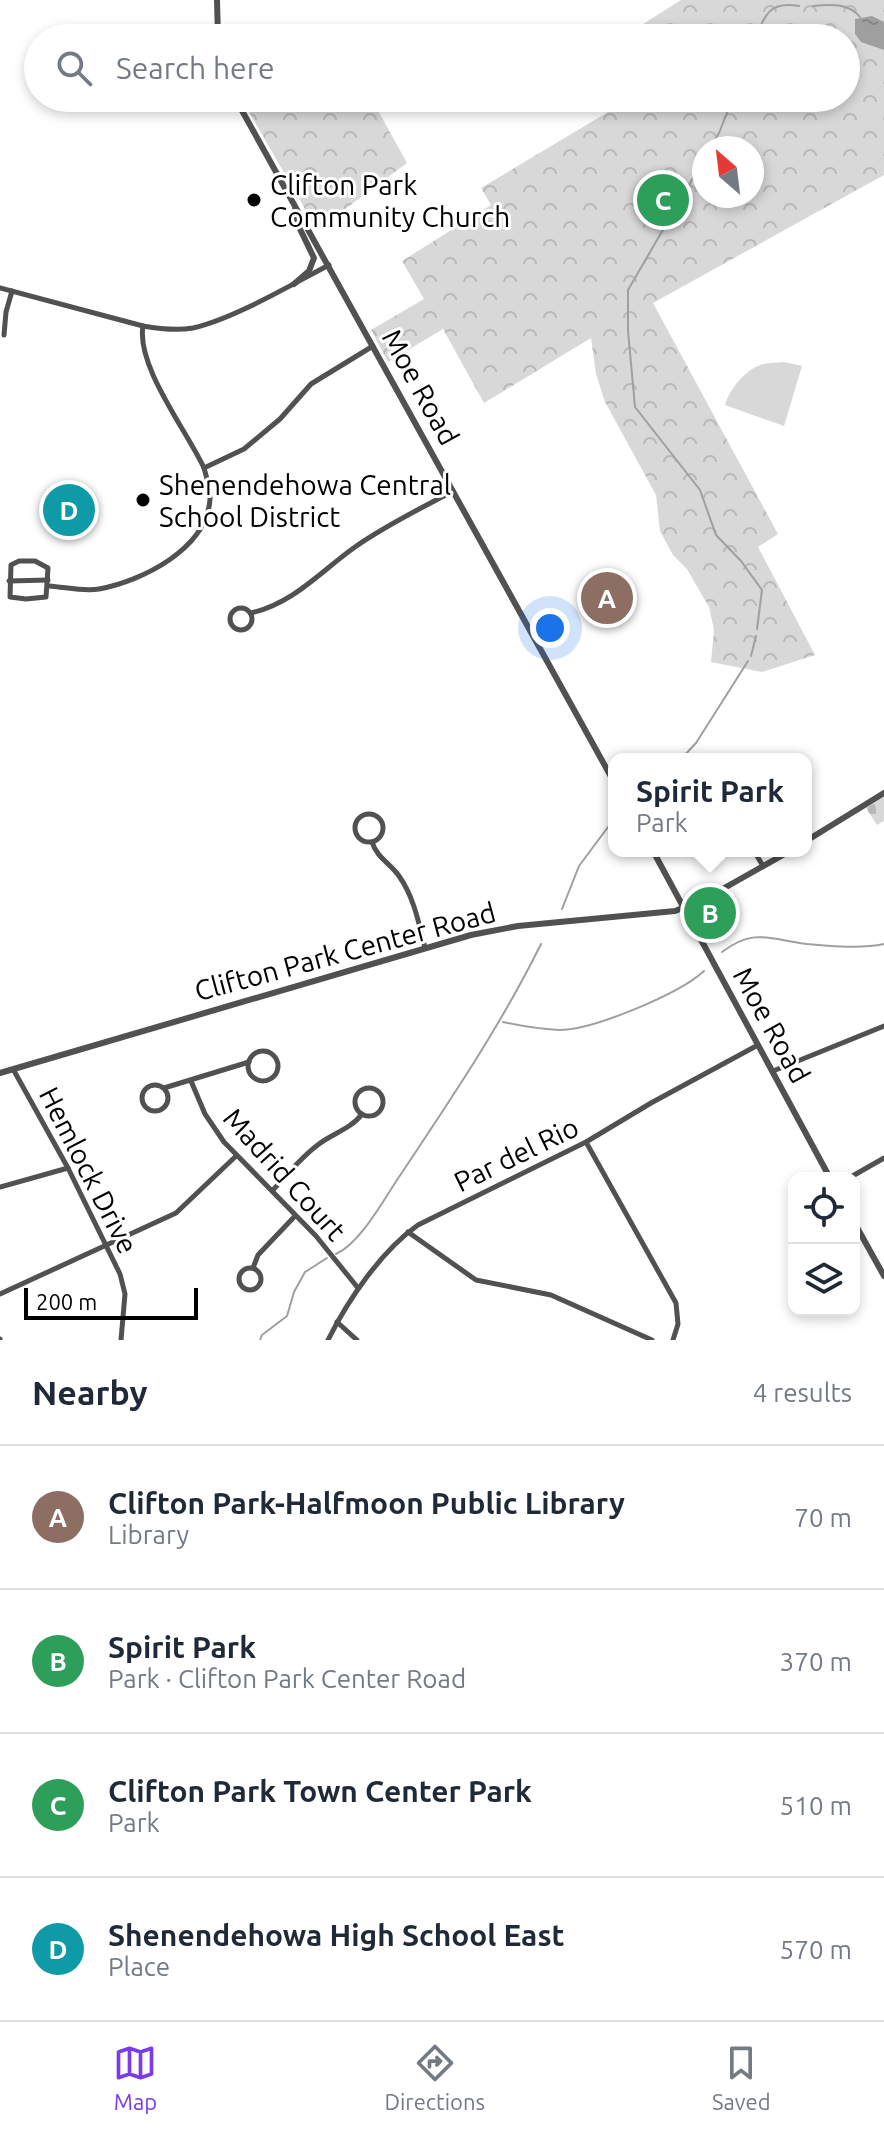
<!DOCTYPE html>
<meta charset="utf-8">
<style>
body{margin:0;font-family:Ubuntu,sans-serif;background:#f2f2f3;color:#1f2937}
.controls{position:absolute;right:24px;bottom:24px;display:grid;overflow:hidden;border-radius:16px;box-shadow:0 4px 12px #0003}
.controls button{width:72px;height:72px;display:grid;place-items:center;padding:0;border:0;border-bottom:2px solid #e0e1e3;background:#fff;color:#1f2937;font:40px sans-serif}
.compass{position:absolute;left:692px;top:136px;width:72px;height:72px;border-radius:50%;background:#fff;box-shadow:0 4px 12px #0003;rotate:332deg}
.scale{position:absolute;left:24px;bottom:20px;width:174px;box-sizing:border-box;padding-left:8px;border:4px solid #000;border-top:0;font-size:22px;line-height:28px;white-space:nowrap;color:#000;-webkit-text-stroke:6px #fff;paint-order:stroke}
.you{position:absolute;left:550px;top:628px;width:28px;height:28px;margin:-20px;border:6px solid #fff;border-radius:50%;background:#1a73e8;box-shadow:0 0 0 12px #1a73e833}
.badge{display:grid;place-items:center;width:52px;height:52px;border-radius:50%;background:#7c3aed;color:#fff;font-size:26px;font-weight:700}
.pin{position:absolute;translate:-50% -50%;border:4px solid #fff;box-shadow:0 2px 8px #0006}
.popup{position:absolute;left:608px;top:753px;width:204px;height:104px;box-sizing:border-box;display:grid;place-content:center;border-radius:16px;background:#fff;filter:drop-shadow(0 2px 6px #0005);font-size:26px;white-space:nowrap;color:#747a83}
.popup b{font-size:30px;color:#1f2937}
.popup::after{content:'';position:absolute;left:50%;top:100%;margin-left:-16px;border:16px solid transparent;border-top-color:#fff}
.list{margin:0;padding:0;list-style:none}
h2{display:flex;justify-content:space-between;align-items:center;height:104px;margin:0;padding:0 32px;font-size:34px}
h2 small{font-size:26px;font-weight:400;color:#747a83}
.list li{display:grid;grid-template-columns:52px 1fr auto;gap:24px;align-items:center;box-sizing:border-box;height:144px;padding:0 32px;border-top:2px solid #e0e1e3}
.list b{display:block;font-size:30px;white-space:nowrap}
.list p{margin:0;font-size:26px;white-space:nowrap;color:#747a83}
.list em{font-size:26px;font-style:normal;color:#747a83}
.icon{flex:none;width:44px;height:44px;fill:none;stroke:currentColor;stroke-width:2;stroke-linecap:round;stroke-linejoin:round}
.map{position:relative;flex:none;width:884px;height:1340px;overflow:hidden}
.search{position:absolute;background:#fff;box-shadow:0 4px 12px #0003;left:24px;right:24px;top:24px;height:88px;display:flex;align-items:center;gap:20px;box-sizing:border-box;padding:0 28px;border-radius:44px;color:#747a83;font-size:30px}
.sheet{height:680px;background:#fff}
nav{display:flex;justify-content:space-around;align-items:center;box-sizing:border-box;height:112px;border-top:2px solid #e0e1e3;background:#fff;font-size:22px;color:#747a83}
nav a{display:grid;justify-items:center;gap:4px}
nav .on{color:#7c3aed}
.map>svg:first-child{display:block}
</style>
<div class="map">
<svg width="884" height="1340" viewBox="0 0 884 1340">
<defs>
<pattern id="cemetery-stones" width="16" height="16" patternUnits="userSpaceOnUse" patternTransform="scale(2)"><rect width="16" height="16" fill="#d8d8d8"/><path d="M2 7V4a2 2 0 0 1 4 0v3zM10 15v-3a2 2 0 0 1 4 0v3z" fill="#b8b8b8"/></pattern>
<pattern id="park-crowns" width="20" height="18" patternUnits="userSpaceOnUse" patternTransform="scale(2)"><rect width="20" height="18" fill="#d8d8d8"/><path d="M2 6a3 3 0 1 1 6 0M12 15a3 3 0 1 1 6 0" fill="none" stroke="#b8b8b8"/></pattern>
<pattern id="water-ripples" width="26" height="14" patternUnits="userSpaceOnUse" patternTransform="scale(2)"><rect width="26" height="14" fill="#9f9f9f"/><path d="M2 4q2-2 4 0t4 0M15 11q2-2 4 0t4 0" fill="none" stroke="#878787"/></pattern>
</defs>
<rect width="100%" height="100%" fill="#fff"/>
<path fill="url(#cemetery-stones)" d="M884,797V821L877,825L866,808Z"/>
<g fill="url(#park-crowns)" fill-rule="evenodd">
<path d="M681,0H884V175L653,303L778,534L758,547L815,655L762,672L711,662L714,630L709,607L687,569L673,555L660,531L656,495L605,402L596,374L591,338L484,403L443,329L388,362L371,330L424,299L402,261L491,205L481,188L608,112L600,98H846V38H621ZM704,148H752V196H704Z"/>
<path d="M241,98H371L407,163L317,230Z"/>
<path d="M719,896L732,916L703,934L689,910Z"/>
</g>
<path fill="#d8d8d8" d="M784,362L802,366L784,426L725,405C729,391 743,372 758,366C765,362 776,363 784,362Z"/>
<path fill="url(#water-ripples)" d="M872,16L884,22V50L861,42L855,34V19Z"/>
<g fill="none" stroke-linecap="round" stroke-linejoin="round">
<g stroke="#9f9f9f" stroke-width="2">
<path d="M813,6C830,4 849,3 860,17"/>
<path d="M756,38C765,14 770,1 799,6"/>
<path d="M710,148L719,133L733,98"/>
<path d="M704,159L628,290V331L635,407L700,490L716,535L741,561L762,590L757,629"/>
<path d="M751,656L756,636"/>
<path d="M681,759L696,743L748,661"/>
<path d="M562,909L579,866L614,819"/>
<path d="M722,952C755,927 771,940 807,944C830,946 861,949 884,944"/>
<path d="M503,1022C521,1026 540,1029 559,1030C593,1030 679,994 704,971"/>
<path d="M336,1254C361,1243 385,1197 401,1174C451,1099 501,1025 541,944"/>
<path d="M260,1340L262,1335L287,1316L294,1292L305,1272L327,1258"/>
</g>
<g stroke="#515151" stroke-width="5">
<path d="M0,288L143,326C160,329 176,331 193,328C233,319 291,285 329,265"/>
<path d="M143,326C136,366 187,431 204,468L244,449L280,419L311,384L373,346"/>
<path d="M4,335L6,312L12,291"/>
<path d="M19,561H35L48,568L46,597L26,599L10,597L11,565Z"/>
<path d="M9,581L48,580"/>
<path d="M49,586C65,587 84,592 99,589C142,581 207,549 210,499C210,488 207,478 204,468"/>
<circle cx="241" cy="619" r="11"/>
<path d="M251,613C294,603 321,571 355,547C386,525 420,509 453,491"/>
<circle cx="369" cy="828" r="14"/>
<path d="M372,842C377,858 390,863 399,876C414,897 419,924 425,948"/>
<path d="M754,851L763,866"/>
<circle cx="263" cy="1066" r="15"/>
<path d="M13,1069L68,1168L120,1274L125,1294L121,1340"/>
<path d="M773,1071L884,1026"/>
<path d="M191,1081L205,1114L224,1142L316,1236L358,1288"/>
<circle cx="155" cy="1098" r="13"/>
<path d="M164,1088L249,1062"/>
<circle cx="369" cy="1102" r="14"/>
<path d="M586,1142L676,1303L678,1324L673,1340"/>
<path d="M849,1178L884,1158"/>
<path d="M0,1187L68,1168"/>
<path d="M272,1191C287,1175 301,1157 319,1144C332,1134 352,1128 362,1114"/>
<path d="M408,1232L476,1280L551,1295L652,1340"/>
<circle cx="250" cy="1279" r="11"/>
<path d="M253,1268L258,1255L295,1216"/>
<path d="M0,1294L176,1213L235,1157"/>
<path d="M337,1322L357,1340"/>
<path d="M0,1339V1340"/>
<path d="M328,1340C348,1300 381,1251 418,1225L586,1142L651,1103L758,1045"/>
</g>
<g stroke="#515151" stroke-width="6">
<path d="M217,0L218,38"/>
<path d="M235,98L614,782"/>
<path d="M294,284L309,271L314,258L299,227L295,210"/>
<path d="M806,841L884,793"/>
<path d="M653,851L830,1178"/>
<path d="M0,1073L471,935L518,926L675,911L703,900L790,851"/>
<path d="M854,1222L884,1276"/>
</g>
</g>
<g fill="#000" stroke="#fff" stroke-width="3">
<circle cx="254" cy="200" r="8"/>
<circle cx="143" cy="500" r="8"/>
</g>
<g text-anchor="middle" dominant-baseline="central" stroke-width="6" stroke-linejoin="round" paint-order="stroke">
<g font-size="28" fill="#000" stroke="#fff" text-anchor="start">
<text x="270" y="184">Clifton Park<tspan x="270" dy="32">Community Church</tspan></text>
<text x="159" y="484">Shenendehowa Central<tspan x="159" dy="32">School District</tspan></text>
</g>
<g font-size="28" fill="#000" stroke="#fff">
<text transform="translate(421 387) rotate(61)">Moe Road</text>
<text transform="translate(345 951) rotate(-15)">Clifton Park Center Road</text>
<text transform="translate(772 1025) rotate(61)">Moe Road</text>
<text transform="translate(516 1154) rotate(-26)">Par del Rio</text>
<text transform="translate(89 1170) rotate(63)">Hemlock Drive</text>
<text transform="translate(285 1174) rotate(48)">Madrid Court</text>
</g>
</g>
</svg>
<div class="controls">
<button><svg class="icon" aria-label="locate" viewBox="0 0 24 24"><circle cx="12" cy="12" r="6"/><path d="M12 2v4M12 18v4M2 12h4M18 12h4"/></svg></button>
<button><svg class="icon" aria-label="layers" viewBox="0 0 24 24"><path d="M12 4l9 5-9 5-9-5zM3 14l9 5 9-5"/></svg></button>
</div>
<svg class="compass" viewBox="-18 -18 36 36"><path d="M0-13l5 13h-10z" fill="#e53935"/><path d="M0 13l5-13h-10z" fill="#747a83"/></svg>
<div class="scale">200 m</div>
<div class="you"></div>
<div class="pin badge" style="left:607px;top:598px;background:#8d6e63">A</div>
<div class="pin badge" style="left:710px;top:913px;background:#2e9e5b">B</div>
<div class="popup"><b>Spirit Park</b>Park</div>
<div class="pin badge" style="left:663px;top:200px;background:#2e9e5b">C</div>
<div class="pin badge" style="left:69px;top:510px;background:#0f9aa8">D</div>
<div class="search"><svg class="icon" aria-label="search" viewBox="0 0 24 24"><circle cx="10" cy="10" r="6"/><path d="M15 15l6 6"/></svg>Search here</div>
</div>
<section class="sheet">
<h2>Nearby<small>4 results</small></h2>
<ul class="list">
<li><span class="badge" style="background:#8d6e63">A</span><div><b>Clifton Park-Halfmoon Public Library</b><p>Library</p></div><em>70 m</em></li>
<li><span class="badge" style="background:#2e9e5b">B</span><div><b>Spirit Park</b><p>Park · Clifton Park Center Road</p></div><em>370 m</em></li>
<li><span class="badge" style="background:#2e9e5b">C</span><div><b>Clifton Park Town Center Park</b><p>Park</p></div><em>510 m</em></li>
<li><span class="badge" style="background:#0f9aa8">D</span><div><b>Shenendehowa High School East</b><p>Place</p></div><em>570 m</em></li>
</ul>
</section>
<nav>
<a class="on"><svg class="icon" aria-label="map" viewBox="0 0 24 24"><path d="M3 6l6-2 6 2 6-2v14l-6 2-6-2-6 2zM9 4v14M15 6v14"/></svg>Map</a>
<a><svg class="icon" aria-label="directions" viewBox="0 0 24 24"><path d="M12 3l9 9-9 9-9-9zM9 14v-3h6M13 9l2 2-2 2"/></svg>Directions</a>
<a><svg class="icon" aria-label="saved" viewBox="0 0 24 24"><path d="M7 4h10v16l-5-4-5 4z"/></svg>Saved</a>
</nav>
